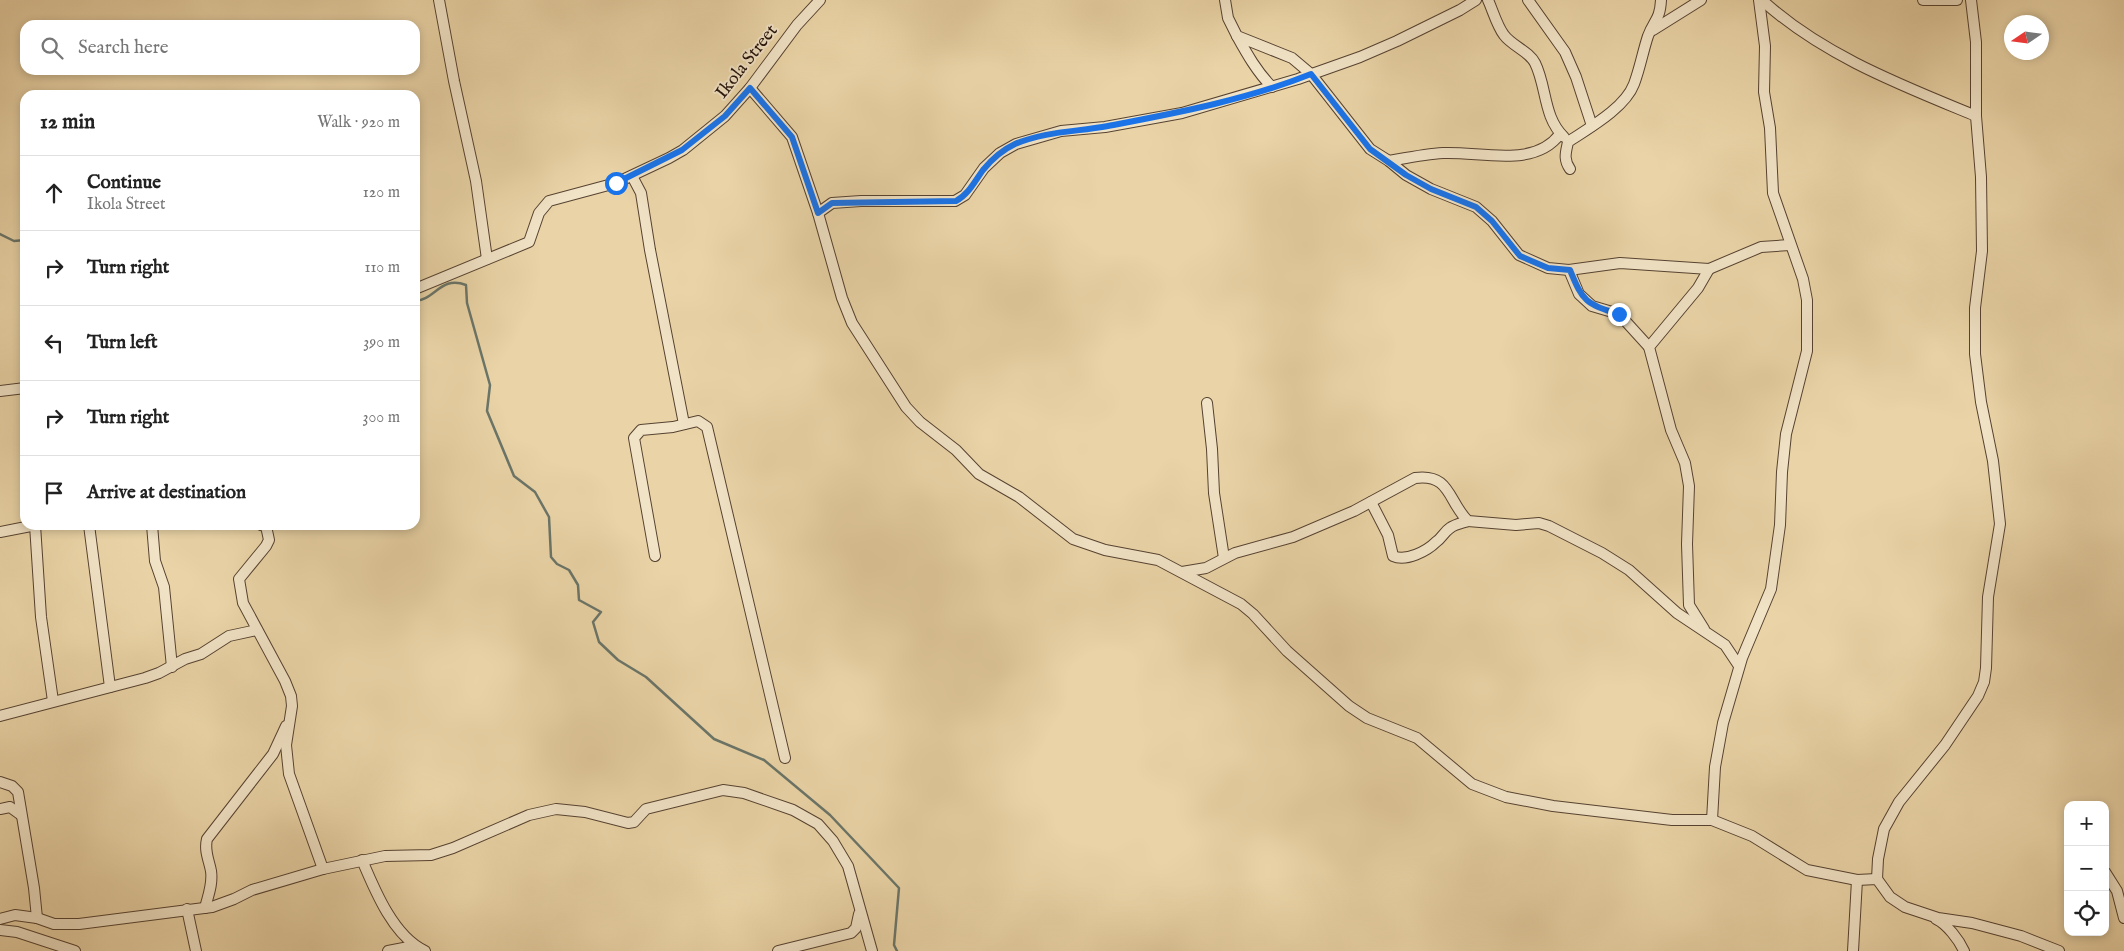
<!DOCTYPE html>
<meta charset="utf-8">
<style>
body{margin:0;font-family:"IM FELL English",serif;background:#f2f2f2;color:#222}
.controls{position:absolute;right:15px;bottom:15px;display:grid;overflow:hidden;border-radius:10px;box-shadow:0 2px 8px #0003}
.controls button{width:45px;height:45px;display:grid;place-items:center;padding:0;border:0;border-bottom:1px solid #e0e0e0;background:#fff;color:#222;font:25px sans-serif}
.compass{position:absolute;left:2004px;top:15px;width:45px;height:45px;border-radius:50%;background:#fff;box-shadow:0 2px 8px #0003;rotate:257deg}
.stop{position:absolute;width:15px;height:15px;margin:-11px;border:4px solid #1a73e8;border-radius:50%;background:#fff}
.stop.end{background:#1a73e8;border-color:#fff;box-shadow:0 1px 5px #0008}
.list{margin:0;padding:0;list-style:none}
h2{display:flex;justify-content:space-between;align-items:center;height:65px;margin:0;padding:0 20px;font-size:21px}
h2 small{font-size:16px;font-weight:400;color:#767676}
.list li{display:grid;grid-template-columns:32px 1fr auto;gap:15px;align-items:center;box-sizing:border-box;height:75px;padding:0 20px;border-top:1px solid #e0e0e0}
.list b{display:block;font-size:19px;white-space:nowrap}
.list p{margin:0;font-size:16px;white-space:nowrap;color:#767676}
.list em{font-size:16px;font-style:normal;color:#767676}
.icon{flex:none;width:28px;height:28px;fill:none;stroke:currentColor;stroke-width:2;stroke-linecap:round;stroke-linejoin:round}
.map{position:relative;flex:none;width:2124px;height:951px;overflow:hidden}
.search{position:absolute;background:#fff;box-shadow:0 2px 8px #0003;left:20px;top:20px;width:400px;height:55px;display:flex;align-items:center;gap:12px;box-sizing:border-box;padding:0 18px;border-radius:15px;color:#767676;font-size:19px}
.panel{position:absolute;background:#fff;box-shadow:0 2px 8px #0003;left:20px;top:90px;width:400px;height:440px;border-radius:15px}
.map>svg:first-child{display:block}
</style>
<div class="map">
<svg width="2124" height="951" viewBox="0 0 2124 951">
<rect width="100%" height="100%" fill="#ead4a7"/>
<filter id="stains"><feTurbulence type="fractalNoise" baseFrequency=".004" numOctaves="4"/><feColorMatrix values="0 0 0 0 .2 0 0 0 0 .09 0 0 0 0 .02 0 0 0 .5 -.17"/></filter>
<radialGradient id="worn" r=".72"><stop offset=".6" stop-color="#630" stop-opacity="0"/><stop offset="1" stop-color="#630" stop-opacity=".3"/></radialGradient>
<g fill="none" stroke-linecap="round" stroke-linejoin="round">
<g stroke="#6a7569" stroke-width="2.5">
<path d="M0,234L14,241L25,240"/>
<path d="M415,301C435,300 441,275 466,285L467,303L490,385L487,411L514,476L535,492L549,517L551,557L557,564L569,570L578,585L579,600L601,612L593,622L599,642L618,660L646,677L714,739L764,760L830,815L899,888L894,945L897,951"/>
</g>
<defs>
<g id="street">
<path d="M439,0L454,81L476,181L487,259"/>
<path d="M1225,0L1228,18L1237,36L1292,58L1311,74L1370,149L1389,161L1406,175L1431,189L1476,207L1492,221L1519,255L1548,268L1569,270L1620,263L1709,269L1761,247L1790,245"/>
<path d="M1488,0C1493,11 1497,26 1504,35C1512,46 1529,51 1535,63C1547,87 1543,117 1564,137"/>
<path d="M1528,0L1565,52L1576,77L1592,126"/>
<path d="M1762,0C1822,55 1901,85 1976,116"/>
<path d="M1923,0H1957"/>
<path d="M1653,30L1701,0"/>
<path d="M1237,36C1247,54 1257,72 1272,87"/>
<path d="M750,88L792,137L818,213L842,298L852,323L906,407L920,422L956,450L979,474L1019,497L1073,539L1105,550L1158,560L1241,604L1253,614L1287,651L1349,706L1367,718L1417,738L1472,784L1506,797L1553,806L1672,820H1712L1752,836L1807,870L1857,880L1853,951"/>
<path d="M1389,161C1406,158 1425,154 1443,153C1480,151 1534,169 1560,134"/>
<path d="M1570,169C1563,159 1566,152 1568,142C1589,128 1625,108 1634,84C1640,68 1643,51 1648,36C1654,20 1660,20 1661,0"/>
<path d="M632,176L641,193L650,250L684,424"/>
<path d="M818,213L832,203L861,201H955L965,195L984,168L1000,153L1016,144L1061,131L1105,127L1182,113L1298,79L1360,57L1397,41L1460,10L1476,0"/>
<path d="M1569,270L1579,294L1592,306L1619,314L1649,347"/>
<path d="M415,289L529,242L539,213L549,201L616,183L669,158L683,150L725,116L750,88L797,25L820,0"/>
<path d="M0,391L25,388"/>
<path d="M1207,403L1212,449L1214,493L1224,558"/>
<path d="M1371,502L1388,535L1393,556C1406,562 1427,551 1436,542C1442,538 1444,532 1450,528C1455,524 1462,523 1468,521"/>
<path d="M35,525L41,617L53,701"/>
<path d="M89,525L110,687"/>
<path d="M152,525L155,561L164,587L172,667"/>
<path d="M261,525L266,526L269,540L266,546L239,579L243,603L285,681L291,696L292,706L286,745L289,774L323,869"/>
<path d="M0,532L36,525"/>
<path d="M655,556L634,438L641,430L673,427L698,421L707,427L785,758"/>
<path d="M1182,572L1206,568L1235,553L1293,537L1354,511L1415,478C1451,473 1448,502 1468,521L1516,525L1539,523L1549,526L1602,553L1629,570L1677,613L1725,645L1739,666"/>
<path d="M1704,629L1689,605L1687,544L1689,486L1685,463L1671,430L1649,347L1698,288L1709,269"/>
<path d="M0,716L145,678L159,673L185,659L201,654L229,636L257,630"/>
<path d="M0,782L12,786L18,792L34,888L37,918"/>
<path d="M0,809L10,807L21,815"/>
<path d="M1712,820L1715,767L1723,723L1742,658L1771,589L1780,525L1782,472L1786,434L1807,351V300L1803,279L1773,193L1770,128L1764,92L1765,46L1759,0"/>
<path d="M362,860C375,891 394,937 425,951"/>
<path d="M2105,872L2117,891L2124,918"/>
<path d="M1877,879L1878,859L1884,829L1899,802L1945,745L1978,696L1984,682L1986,668L1988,597L2000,524L1993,461L1981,402L1975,354V308L1982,251L1981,177L1976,116V42L1971,0"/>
<path d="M1857,880L1877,879L1890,897L1905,907L1938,918L1972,923L2021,936L2059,951"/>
<path d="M205,908C208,896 213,884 211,871C209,860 204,851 207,839L273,754L286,726"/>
<path d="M187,909L196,951"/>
<path d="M0,919L15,915L37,918L54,924H79L212,907L234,899L252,890L323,869L385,856L431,855L453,848L529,815L556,809L585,812L628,823L634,822L646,809L723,790L744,793L793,810L818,824L833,841L848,866L872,951"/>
<path d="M1936,919C1947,924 1959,940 1964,951"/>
<path d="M0,930L17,932L75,951"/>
<path d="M388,951L414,946"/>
<path d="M778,951L851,933L856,928L859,914"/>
</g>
</defs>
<use href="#street" stroke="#564231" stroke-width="12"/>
<use href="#street" stroke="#f1e3c6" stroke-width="10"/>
</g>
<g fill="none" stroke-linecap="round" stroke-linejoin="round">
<path stroke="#1a73e8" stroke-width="6" d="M616,183L682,150L725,116L750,88L792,137L818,213L832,203L956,201C968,195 975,181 983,170C992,159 1002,150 1015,144C1046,131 1076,132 1108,126C1176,113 1246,100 1311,74L1370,149L1406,175L1431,189L1476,207L1492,221L1520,256L1548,268L1570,270C1583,302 1586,304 1619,314"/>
</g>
<g text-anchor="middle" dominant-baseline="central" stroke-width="4" stroke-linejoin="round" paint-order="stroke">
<g font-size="18" fill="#24110a" stroke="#f1e3c6">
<text transform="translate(747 62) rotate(-52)">Ikola Street</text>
</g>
</g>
<rect width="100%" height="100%" filter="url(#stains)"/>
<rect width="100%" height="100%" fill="url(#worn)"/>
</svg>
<div class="controls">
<button>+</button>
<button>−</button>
<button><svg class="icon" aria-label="locate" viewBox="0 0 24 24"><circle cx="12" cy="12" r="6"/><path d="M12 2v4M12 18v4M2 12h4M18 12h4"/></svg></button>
</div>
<svg class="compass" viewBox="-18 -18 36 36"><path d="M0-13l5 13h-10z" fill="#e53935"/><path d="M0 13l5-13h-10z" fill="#767676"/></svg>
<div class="stop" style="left:616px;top:183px"></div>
<div class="stop end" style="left:1619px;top:314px"></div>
<div class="search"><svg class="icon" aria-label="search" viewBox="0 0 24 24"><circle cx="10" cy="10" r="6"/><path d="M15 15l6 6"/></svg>Search here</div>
<section class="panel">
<h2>12 min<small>Walk · 920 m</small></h2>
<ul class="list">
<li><svg class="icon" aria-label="ahead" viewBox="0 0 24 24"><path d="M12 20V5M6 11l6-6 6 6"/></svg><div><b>Continue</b><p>Ikola Street</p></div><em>120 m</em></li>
<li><svg class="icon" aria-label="right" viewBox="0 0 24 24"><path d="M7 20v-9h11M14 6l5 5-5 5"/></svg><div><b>Turn right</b></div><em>110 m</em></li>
<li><svg class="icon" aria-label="left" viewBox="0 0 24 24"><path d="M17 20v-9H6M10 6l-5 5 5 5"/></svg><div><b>Turn left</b></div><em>390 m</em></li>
<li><svg class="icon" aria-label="right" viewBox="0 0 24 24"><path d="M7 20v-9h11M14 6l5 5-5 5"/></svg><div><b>Turn right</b></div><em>300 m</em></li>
<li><svg class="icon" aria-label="arrive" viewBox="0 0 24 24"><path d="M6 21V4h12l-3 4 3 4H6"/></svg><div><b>Arrive at destination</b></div></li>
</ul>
</section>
</div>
